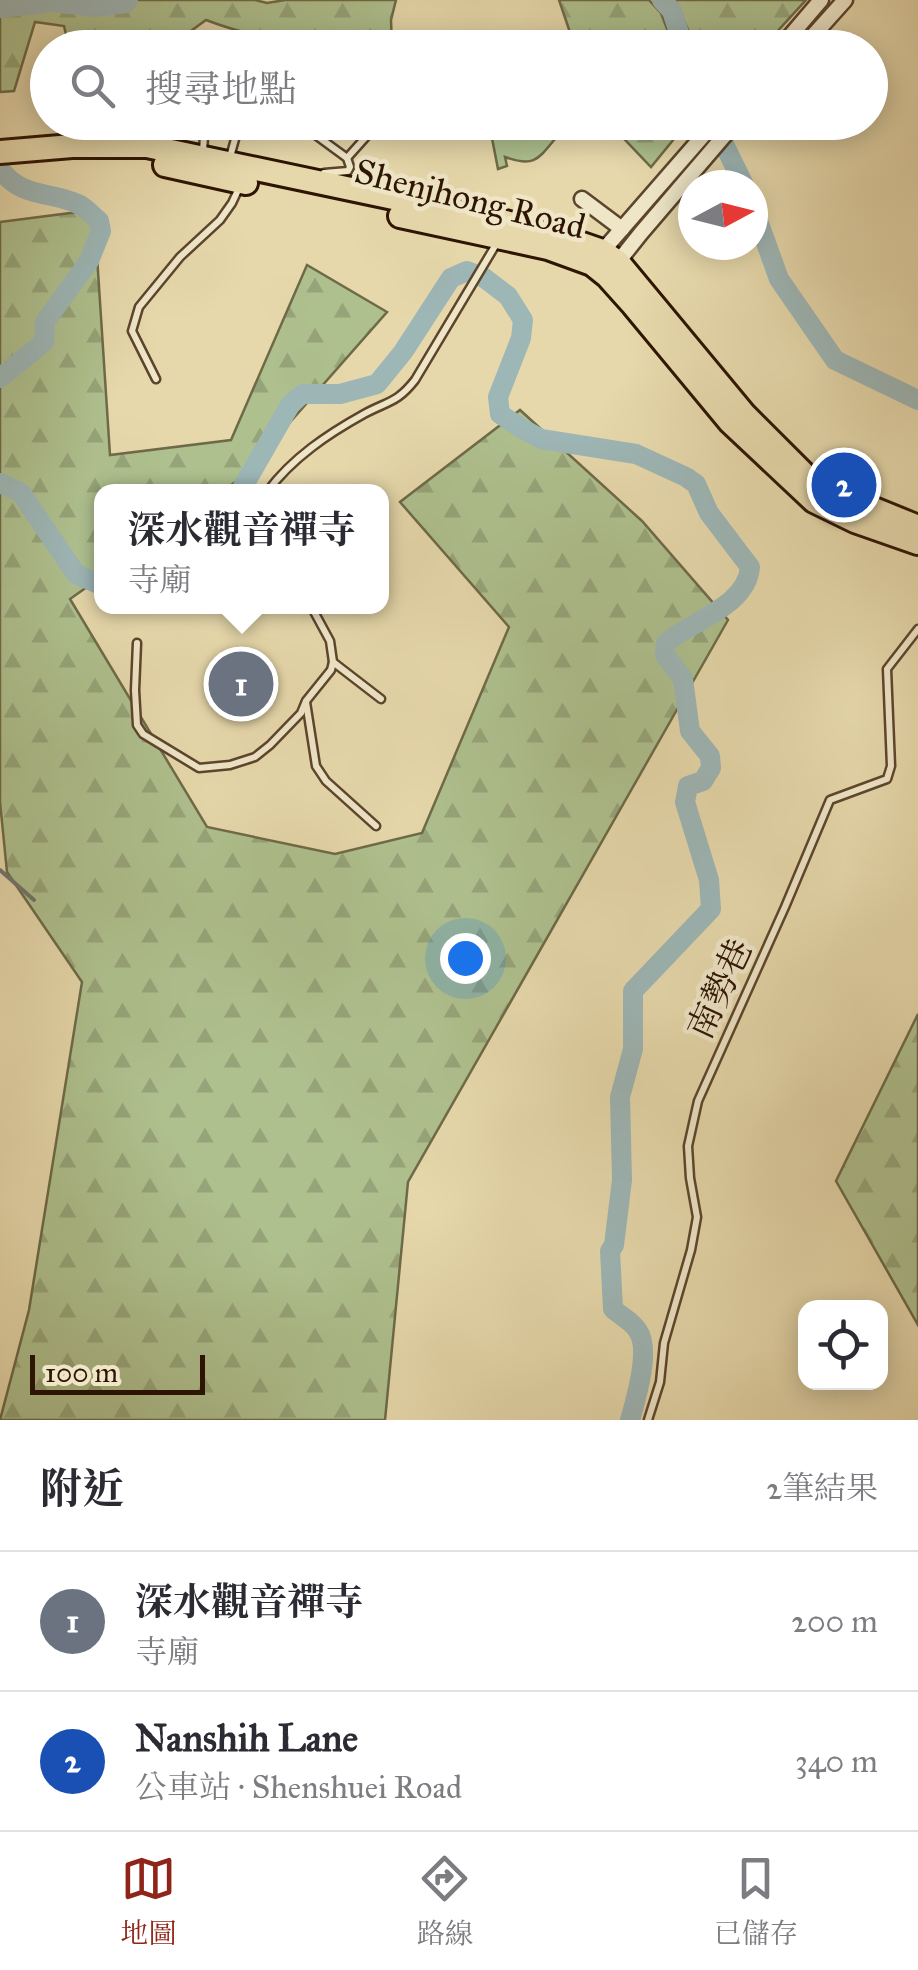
<!DOCTYPE html>
<html lang="zh-TW">
<meta charset="utf-8">
<style>
body{margin:0;font-family:"IM FELL Great Primer","Noto Serif TC",serif;background:#f7f7f7;color:#2b2b33}
.controls{position:absolute;right:30px;bottom:30px;display:grid;overflow:hidden;border-radius:20px;box-shadow:0 5px 25px #0003}
.controls button{width:90px;height:90px;display:grid;place-items:center;padding:0;border:0;border-bottom:2px solid #e1e1e2;background:#fff;color:#2b2b33;font:50px sans-serif}
.compass{position:absolute;left:678px;top:170px;width:90px;height:90px;border-radius:50%;background:#fff;box-shadow:0 5px 25px #0003;rotate:83deg}
.scale{position:absolute;left:30px;bottom:25px;width:175px;box-sizing:border-box;padding-left:10px;border:5px solid #2e1402;border-top:0;font-size:28px;line-height:35px;white-space:nowrap;color:#2e1402;-webkit-text-stroke:8px #efe6c8;paint-order:stroke}
.you{position:absolute;left:465px;top:958px;width:35px;height:35px;margin:-25px;border:8px solid #fff;border-radius:50%;background:#1a73e8;box-shadow:0 0 0 15px #1a73e833}
.badge{display:grid;place-items:center;width:65px;height:65px;border-radius:50%;background:#8f2418;color:#fff;font-size:32px;font-weight:700}
.pin{position:absolute;translate:-50% -50%;border:5px solid #fff;box-shadow:0 2px 10px #0006}
.popup{position:absolute;left:94px;top:484px;width:295px;height:130px;box-sizing:border-box;display:grid;place-content:center;border-radius:20px;background:#fff;filter:drop-shadow(0 2px 8px #0005);font-size:32px;white-space:nowrap;color:#7c7c81}
.popup b{font-size:38px;color:#2b2b33}
.popup::after{content:'';position:absolute;left:50%;top:100%;margin-left:-20px;border:20px solid transparent;border-top-color:#fff}
.list{margin:0;padding:0;list-style:none}
h2{display:flex;justify-content:space-between;align-items:center;height:130px;margin:0;padding:0 40px;font-size:42px}
h2 small{font-size:32px;font-weight:400;color:#7c7c81}
.list li{display:grid;grid-template-columns:65px 1fr auto;gap:30px;align-items:center;box-sizing:border-box;height:140px;padding:0 40px;border-top:2px solid #e1e1e2}
.list b{display:block;font-size:38px;white-space:nowrap}
.list p{margin:0;font-size:32px;white-space:nowrap;color:#7c7c81}
.list em{font-size:32px;font-style:normal;color:#7c7c81}
.icon{flex:none;width:55px;height:55px;fill:none;stroke:currentColor;stroke-width:2;stroke-linecap:round;stroke-linejoin:round}
.map{position:relative;flex:none;width:918px;height:1420px;overflow:hidden}
.search{position:absolute;background:#fff;box-shadow:0 5px 25px #0003;left:30px;right:30px;top:30px;height:110px;display:flex;align-items:center;gap:25px;box-sizing:border-box;padding:0 35px;border-radius:55px;color:#7c7c81;font-size:38px}
.sheet{height:410px;background:#fff}
nav{display:flex;justify-content:space-around;align-items:center;box-sizing:border-box;height:140px;border-top:2px solid #e1e1e2;background:#fff;font-size:28px;color:#7c7c81}
nav a{display:grid;justify-items:center;gap:5px}
nav .on{color:#8f2418}
.map>svg:first-child{display:block}
</style>
<div class="map">
<svg width="918" height="1420" viewBox="0 0 918 1420">
<defs>
<pattern id="forest-firs" width="22" height="20" patternUnits="userSpaceOnUse" patternTransform="scale(2.5)"><rect width="22" height="20" fill="#aec08e"/><path d="M5 1l3.5 6h-7zM16 11l3.5 6h-7z" fill="#96a479"/></pattern>
</defs>
<rect width="100%" height="100%" fill="#e6d8ab"/>
<filter id="stains"><feTurbulence type="fractalNoise" baseFrequency=".002" numOctaves="4"/><feColorMatrix values="0 0 0 0 .2 0 0 0 0 .09 0 0 0 0 .02 0 0 0 .5 -.17"/></filter>
<radialGradient id="worn" r=".72"><stop offset=".6" stop-color="#630" stop-opacity="0"/><stop offset="1" stop-color="#630" stop-opacity=".3"/></radialGradient>
<path fill="#aec08e" stroke="#6e6a48" stroke-width="2.5" d="M489,123H552L555,139C537,161 533,167 505,157L507,166L498,169Z"/>
<g fill="url(#forest-firs)" stroke="#6e6a48" stroke-width="2.5">
<path d="M0,0H255L267,3L285,0H396L391,20L392,47C329,48 266,43 206,20L180,39L184,47H69L64,26L35,22L14,91L0,92Z"/>
<path d="M559,0H649L661,13L674,47H575Z"/>
<path d="M675,0H806L763,47L696,48Z"/>
<path d="M107,123H197L196,137L110,127Z"/>
<path d="M609,123H687L651,167Z"/>
<path d="M94,210L110,455L231,440L307,265L387,312L240,479L222,491L101,492V577L70,599L207,827L335,854L422,833L509,627L400,502L520,410L642,521L728,620L408,1182L385,1420H0L29,1310L82,982L7,872L0,802V222Z"/>
<path d="M918,1014V1325L836,1181Z"/>
</g>
<g fill="none" stroke-linecap="round" stroke-linejoin="round">
<path stroke="#71756e" stroke-width="4" d="M0,870L34,900"/>
<g stroke="#9db6b6" stroke-width="20">
<path d="M662,0L672,11L684,48"/>
<path d="M0,8L54,2L95,7L126,3L128,0"/>
<path d="M713,122L744,185"/>
<path d="M0,169C23,200 51,190 80,205C87,209 93,216 99,221L101,231L89,261L45,322L44,342L0,378"/>
<path d="M753,207L779,279L835,360L918,400"/>
<path d="M0,483L21,493L76,574L101,585"/>
<path d="M240,492L290,405L302,394H340L377,384L403,352L451,278L467,271L483,277L508,296L523,320L521,338L498,397L500,414L521,428L541,439L636,454L686,477L696,484L709,513L750,567C747,606 693,620 666,643L665,655L683,679L690,731L710,756L711,768L703,781L688,786L685,802L709,880L711,909L633,991V1049L620,1097L622,1180L614,1245L610,1251L613,1309C621,1316 633,1322 638,1331C651,1350 636,1399 630,1420"/>
</g>
<defs>
<g id="service">
<path d="M298,122L347,158L350,167L348,171L324,173"/>
<path d="M203,151L205,122"/>
<path d="M230,157L237,132L243,122"/>
<path d="M347,158L373,129"/>
<path d="M156,379L132,331L139,307L180,257L220,220L232,203L239,188"/>
<path d="M267,492C292,458 328,434 364,414C388,401 397,403 415,380L498,241"/>
<path d="M137,643L135,690L137,725L143,734L199,768L230,765L255,757L270,745L301,713L306,701L331,670L333,662L330,641L311,606"/>
<path d="M333,662L381,699"/>
<path d="M306,702L316,766L326,781L376,826"/>
<path d="M648,1420L660,1382L664,1343L691,1250L697,1217L690,1178L688,1146L698,1101L785,907L830,800L887,779L891,766L887,669L918,629"/>
</g>
<g id="minor">
<path d="M780,48L821,0"/>
<path d="M802,48L845,0"/>
<path d="M582,199L622,229"/>
<path d="M600,254L715,122"/>
<path d="M614,267L641,233L736,122"/>
</g>
<g id="primary">
<path d="M0,152L72,146H147L502,221L576,242L602,251L618,262L744,414L807,477L837,494L918,527"/>
<path d="M165,165L246,183"/>
<path d="M400,216L548,248L592,264L607,276L633,305L730,422L814,501L855,521L918,543"/>
</g>
</defs>
<use href="#service" stroke="#5c452c" stroke-width="11"/>
<use href="#minor" stroke="#5c452c" stroke-width="19"/>
<use href="#primary" stroke="#2e1402" stroke-width="28"/>
<use href="#service" stroke="#efe6c8" stroke-width="6"/>
<use href="#minor" stroke="#efe6c8" stroke-width="14"/>
<use href="#primary" stroke="#e6d8ab" stroke-width="22"/>
</g>
<g text-anchor="middle" dominant-baseline="central" stroke-width="9" stroke-linejoin="round" paint-order="stroke">
<g font-size="35" fill="#2e1402" stroke="#efe6c8">
<text transform="translate(470 199) rotate(14)">Shenjhong Road</text>
<text transform="translate(720 989) rotate(-65)">南勢巷</text>
</g>
</g>
<rect width="100%" height="100%" filter="url(#stains)"/>
<rect width="100%" height="100%" fill="url(#worn)"/>
</svg>
<div class="controls">
<button><svg class="icon" aria-label="locate" viewBox="0 0 24 24"><circle cx="12" cy="12" r="6"/><path d="M12 2v4M12 18v4M2 12h4M18 12h4"/></svg></button>
</div>
<svg class="compass" viewBox="-18 -18 36 36"><path d="M0-13l5 13h-10z" fill="#e53935"/><path d="M0 13l5-13h-10z" fill="#7c7c81"/></svg>
<div class="scale">100 m</div>
<div class="you"></div>
<div class="pin badge" style="left:241px;top:684px;background:#6b7280">1</div>
<div class="popup"><b>深水觀音禪寺</b>寺廟</div>
<div class="pin badge" style="left:844px;top:485px;background:#1a4fb4">2</div>
<div class="search"><svg class="icon" aria-label="search" viewBox="0 0 24 24"><circle cx="10" cy="10" r="6"/><path d="M15 15l6 6"/></svg>搜尋地點</div>
</div>
<section class="sheet">
<h2>附近<small>2筆結果</small></h2>
<ul class="list">
<li><span class="badge" style="background:#6b7280">1</span><div><b>深水觀音禪寺</b><p>寺廟</p></div><em>200 m</em></li>
<li><span class="badge" style="background:#1a4fb4">2</span><div><b>Nanshih Lane</b><p>公車站 · Shenshuei Road</p></div><em>340 m</em></li>
</ul>
</section>
<nav>
<a class="on"><svg class="icon" aria-label="map" viewBox="0 0 24 24"><path d="M3 6l6-2 6 2 6-2v14l-6 2-6-2-6 2zM9 4v14M15 6v14"/></svg>地圖</a>
<a><svg class="icon" aria-label="directions" viewBox="0 0 24 24"><path d="M12 3l9 9-9 9-9-9zM9 14v-3h6M13 9l2 2-2 2"/></svg>路線</a>
<a><svg class="icon" aria-label="saved" viewBox="0 0 24 24"><path d="M7 4h10v16l-5-4-5 4z"/></svg>已儲存</a>
</nav>
